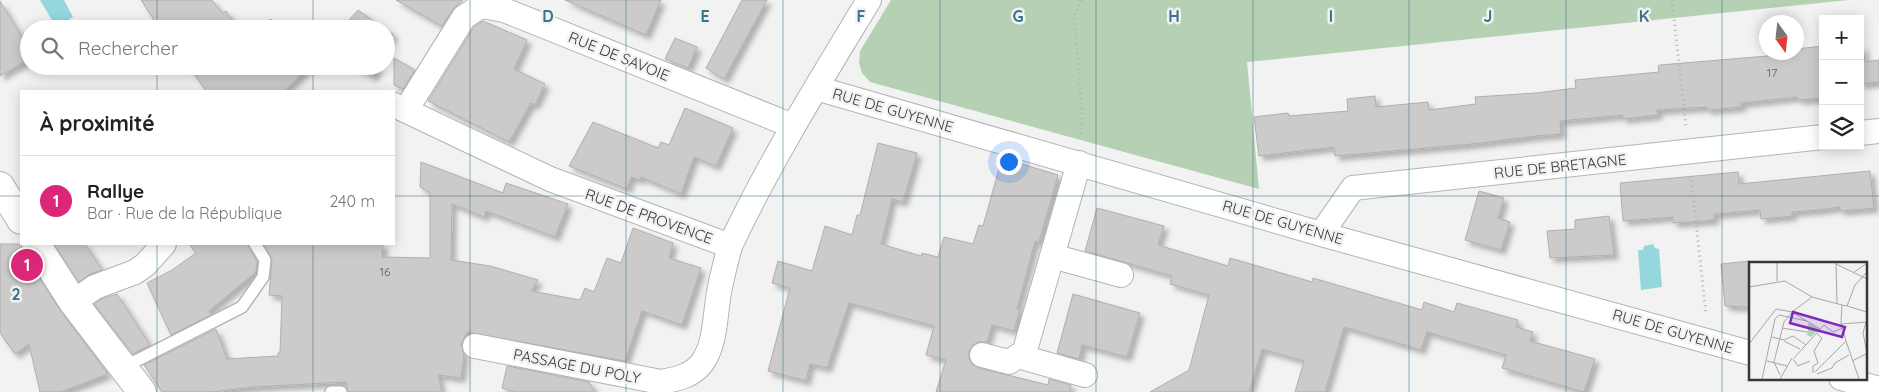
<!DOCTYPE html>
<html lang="fr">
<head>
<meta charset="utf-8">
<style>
	:root { --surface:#fff; --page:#f2f2f2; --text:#222; --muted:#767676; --line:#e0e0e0; --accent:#db2777 }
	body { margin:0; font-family:Quicksand,sans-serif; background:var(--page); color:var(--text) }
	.controls { position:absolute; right:15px; top:15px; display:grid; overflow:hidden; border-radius:0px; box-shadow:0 2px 12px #0003 }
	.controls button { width:45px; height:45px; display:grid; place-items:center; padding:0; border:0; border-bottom:1px solid var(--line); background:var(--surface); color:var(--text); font:25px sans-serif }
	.compass { position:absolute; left:1759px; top:15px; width:45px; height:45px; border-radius:50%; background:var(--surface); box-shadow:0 2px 12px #0003; rotate:165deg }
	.you { position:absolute; left:1008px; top:161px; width:18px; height:18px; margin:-12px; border:4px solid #fff; border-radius:50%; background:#1a73e8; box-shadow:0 0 0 8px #1a73e833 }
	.badge { display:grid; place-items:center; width:32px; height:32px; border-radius:50%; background:var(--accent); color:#fff; font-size:16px; font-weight:700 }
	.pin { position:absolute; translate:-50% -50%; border:2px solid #fff; box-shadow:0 1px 5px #0006 }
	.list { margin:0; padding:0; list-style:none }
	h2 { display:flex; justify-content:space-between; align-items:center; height:65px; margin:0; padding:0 20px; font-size:21px }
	h2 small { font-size:16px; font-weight:400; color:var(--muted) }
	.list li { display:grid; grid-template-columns:32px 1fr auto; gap:15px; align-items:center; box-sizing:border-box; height:90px; padding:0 20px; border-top:1px solid var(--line) }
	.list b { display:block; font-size:19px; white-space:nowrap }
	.list p { margin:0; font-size:16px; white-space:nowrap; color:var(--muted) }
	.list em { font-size:16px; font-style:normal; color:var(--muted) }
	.icon { flex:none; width:28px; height:28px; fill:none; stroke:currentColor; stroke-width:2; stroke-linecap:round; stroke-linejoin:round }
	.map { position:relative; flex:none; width:1879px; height:392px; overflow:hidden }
	.search { position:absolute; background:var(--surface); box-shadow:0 2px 12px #0003; left:20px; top:20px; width:375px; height:55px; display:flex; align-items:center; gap:12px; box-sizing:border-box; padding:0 18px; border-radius:28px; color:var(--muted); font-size:19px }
	.panel { position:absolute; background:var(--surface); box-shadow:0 2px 12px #0003; left:20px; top:90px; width:375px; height:155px; border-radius:0px }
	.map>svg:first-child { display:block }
	.green { fill:#b5d0b3 }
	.water { fill:#94d8de }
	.building { fill:#cccbca; stroke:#b0afae; filter:url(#shadow) }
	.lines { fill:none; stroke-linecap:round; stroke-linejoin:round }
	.lane-casing { stroke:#b4b4b5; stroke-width:14 }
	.street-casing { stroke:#b4b4b5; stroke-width:26 }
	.secondary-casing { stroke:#b4b4b5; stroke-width:30 }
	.path { stroke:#b2b2b2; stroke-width:3; stroke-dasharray:1 4; stroke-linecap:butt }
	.lane { stroke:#fff; stroke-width:11 }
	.street { stroke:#fff; stroke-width:24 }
	.secondary { stroke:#fff; stroke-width:28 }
	.grid { fill:none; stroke:#38728b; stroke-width:1; stroke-opacity:0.55 }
	.labels { text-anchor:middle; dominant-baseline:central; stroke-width:5; stroke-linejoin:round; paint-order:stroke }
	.number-label { font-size:12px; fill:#5c5c5c }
	.street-label { font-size:15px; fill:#373737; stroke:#f2f2f3 }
	.inset-road { fill:none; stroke:#a7a7a8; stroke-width:1 }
	.view { fill:#7b2cbf; fill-opacity:0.15; stroke:#7b2cbf; stroke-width:2.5 }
	.inset-edge { fill:none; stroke:#373737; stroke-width:2.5 }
	.grid-label { font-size:16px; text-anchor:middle; font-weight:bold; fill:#38728b; stroke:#f2f2f3; stroke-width:5; stroke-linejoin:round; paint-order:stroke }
</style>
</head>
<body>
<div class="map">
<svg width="1879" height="392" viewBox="0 0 1879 392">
	<defs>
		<filter id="shadow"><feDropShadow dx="4.5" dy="4.5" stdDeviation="2.5" flood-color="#0004"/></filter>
	</defs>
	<rect width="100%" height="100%" fill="#f2f2f3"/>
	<path class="green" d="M891,0H1849L1247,62L1259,189L870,82L862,73L859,63L860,51Z"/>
	<path class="water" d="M40,0H64L73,17L56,27Z
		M1653,244L1655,248L1659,249L1662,287L1641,290L1638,250H1643L1644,246Z"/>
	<path class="building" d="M141,0H212L222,13L226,11L238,29H160Z
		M396,0H463L453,9L442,26Z
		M565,0H661L646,35Z
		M742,0H767L724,79L706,68Z
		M0,1L29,49V59L0,76Z
		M358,10L385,29H341Z
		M271,19L280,29H261Z
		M483,21L527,40L514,69L545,84L535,105L531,103L509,142L428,101L474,27Z
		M386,30L393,34L386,48Z
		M675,38L697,47L688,68L665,59Z
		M1823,46V98L1798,100V97L1741,103V107L1707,110V107L1657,110L1658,115L1623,119V115L1560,121L1561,134L1537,136V135V136L1472,144L1335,156L1334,147L1259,156L1254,117L1288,113L1289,116L1348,111L1347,99L1375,96L1376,107L1428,102L1429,110L1476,104L1475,97L1536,93L1576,88L1575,80L1659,72L1658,66L1660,65L1779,55V52H1796V49Z
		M1860,46H1863L1865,62L1879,60V82L1860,84Z
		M394,58L415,70L403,89L394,85Z
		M189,66H310L284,91H206Z
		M354,66H378L373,77Z
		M685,108L733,128L716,166L694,157L681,194L641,177L640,180L631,177L627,189L569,166L593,122L658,148L661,142L669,145Z
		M878,143L917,153L903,202L892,199L881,244L921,256L922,253L938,257L944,237L973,244L979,225L983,226L1002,158L1058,175L1039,242L1035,241L1017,309H1020L1014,331L992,325L987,342H979L973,345L969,351V358L972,364L979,368L1048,385L1049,379L1071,385L1069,392H936L946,360L926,355L934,326L849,303L827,368L810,364L806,381L768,371L790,288L772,283L778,261L812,271L825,226L852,235L857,215H860Z
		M421,162L503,193L506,183L568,204L555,237L486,211L484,217L452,204L451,260L490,266L538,280L531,291L580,300L585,288L594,292L607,258L621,263L633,228L673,243L669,258L701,268L682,325L642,311L625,361L467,332L461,344L464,354L461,378L438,375L442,392H348L346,382L253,387L212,392H162L144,365L216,329L227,359L278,356V353L280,352L282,296L269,295L272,260L264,244H383L382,257L430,258V193L420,187Z
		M1870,171L1874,208L1840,211V207L1818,210L1792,212V216L1761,219L1760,210L1714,214V220L1673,223V217L1623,221L1620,183L1738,172L1739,184Z
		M1479,191L1504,198L1498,218L1510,222L1501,250L1465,240Z
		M1097,208L1164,226L1158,245L1228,266L1230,258L1312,282L1313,278L1422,310L1424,302L1454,312L1457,303L1518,320L1516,327L1533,332L1530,341L1595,359L1584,392L1502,368L1506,355L1427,332L1421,350L1344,327L1325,392H1295L1304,361L1262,349L1249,392H1150L1189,370L1209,295L1170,284L1172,276L1085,251Z
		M1609,216L1614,255L1550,258L1547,231L1575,229V220Z
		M0,244H21L23,252L60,310L108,374L61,392H40L29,344L15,354L0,333Z
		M54,244H85L102,270L90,274L79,282Z
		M189,244H248L257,262L256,272L209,311L211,315L171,335L147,283L172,270L196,253Z
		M1750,261V307L1725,306L1721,264Z
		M117,294L150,345L133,354L94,304L101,299Z
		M1073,294L1140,313L1127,357L1082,345L1079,359L1057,353Z
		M507,366L589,382L595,392H515L502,388Z"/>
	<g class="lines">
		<defs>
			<path id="lane" d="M124,367L242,307L263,277L265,260L255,244
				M331,392H341"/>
			<path id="street" d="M816,88L1321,234L1750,353
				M394,105L550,179L730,246C770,161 820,81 869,0
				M406,110L464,17L481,6L504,10L793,126
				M1860,133L1879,131
				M1321,234L1353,188L1823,137
				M1052,256L1121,275
				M73,302L95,287L135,272L145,265L164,244
				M475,346L661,382C677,379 692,376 702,363C716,344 715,314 719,292C722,276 726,261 730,246
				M982,355L1009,362L1018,356L1085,375
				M1023,357L1079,163
				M1841,378L1879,389"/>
			<path id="secondary" d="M0,186L21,220
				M36,244L73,302L142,392"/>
		</defs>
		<use href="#lane" class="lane-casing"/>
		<use href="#street" class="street-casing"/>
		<use href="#secondary" class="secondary-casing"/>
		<path class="path" d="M1081,0L1074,16L1082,113L1081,138
			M1672,0L1686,127
			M1691,176L1706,314"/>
		<use href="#lane" class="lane"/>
		<use href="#street" class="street"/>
		<use href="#secondary" class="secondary"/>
	</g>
	<path class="grid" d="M157,0V29M313,0V29M470,0V392M626,0V392M783,0V392M940,0V392M1096,0V392M1253,0V392M1409,0V392M1566,0V392M1722,0V392M157,66V91M313,66V91M0,196H21M394,196H1879M157,244V392M313,244V392"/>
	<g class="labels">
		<g class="number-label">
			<text x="1772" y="72">17</text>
			<text x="385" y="271">16</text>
		</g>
		<g class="street-label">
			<text transform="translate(619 56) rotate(22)">RUE DE SAVOIE</text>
			<text transform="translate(893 110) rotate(16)">RUE DE GUYENNE</text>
			<text transform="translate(1560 166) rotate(-6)">RUE DE BRETAGNE</text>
			<text transform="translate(649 216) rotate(20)">RUE DE PROVENCE</text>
			<text transform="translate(1283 222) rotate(16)">RUE DE GUYENNE</text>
			<text transform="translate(1673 331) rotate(16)">RUE DE GUYENNE</text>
			<text transform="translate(577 366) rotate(11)">PASSAGE DU POLY</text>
		</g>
	</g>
	<g transform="translate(1749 262)">
		<rect width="118" height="118" fill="#f2f2f3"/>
		<path d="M36,61L59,64L60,61L70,67L62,75L58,73L59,66Z" fill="#b5d0b3"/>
		<path class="inset-road" d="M87,0L88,41M87,2L118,17M104,11L118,1M28,19V0M0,25L36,19L63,35L93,43M63,35L43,50L71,67M98,44L118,50M117,60L114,71L118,91M92,62L118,60M33,66L58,70M23,75L35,78L44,74L57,83M35,79L51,87M97,79L110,117M0,82L27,47L43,50M45,96L75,63L84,70L94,66M44,97L49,104L61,99M18,99L38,104M103,99L117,92M66,110L97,79L92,61L93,43L98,44L106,23L118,10M64,111V104L69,101L65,89L73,76L67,71M68,112L83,106L86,101L100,93M31,113L25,100L35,60L43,50M13,117L26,57L30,53L58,59M31,117L43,96"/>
		<path class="view" d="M44,50L96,65L93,75L41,61Z"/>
		<rect width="118" height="118" class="inset-edge"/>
	</g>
	<g class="grid-label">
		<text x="548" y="22">D</text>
		<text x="705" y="22">E</text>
		<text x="861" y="22">F</text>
		<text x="1018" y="22">G</text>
		<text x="1174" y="22">H</text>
		<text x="1331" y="22">I</text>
		<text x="1488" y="22">J</text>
		<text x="1644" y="22">K</text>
		<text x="16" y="300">2</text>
	</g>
</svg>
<div class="controls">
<button>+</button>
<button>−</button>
<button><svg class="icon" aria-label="layers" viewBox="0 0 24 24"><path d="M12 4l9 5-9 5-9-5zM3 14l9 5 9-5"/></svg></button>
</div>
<svg class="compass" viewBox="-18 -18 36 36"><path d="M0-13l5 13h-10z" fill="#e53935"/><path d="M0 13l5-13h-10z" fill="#767676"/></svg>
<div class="you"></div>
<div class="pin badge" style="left:27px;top:265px">1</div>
<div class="search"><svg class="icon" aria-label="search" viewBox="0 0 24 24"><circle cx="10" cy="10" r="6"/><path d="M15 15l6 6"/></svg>Rechercher</div>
<section class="panel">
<h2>À proximité<small></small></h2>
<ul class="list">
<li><span class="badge">1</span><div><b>Rallye</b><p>Bar · Rue de la République</p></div><em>240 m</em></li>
</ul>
</section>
</div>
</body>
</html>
